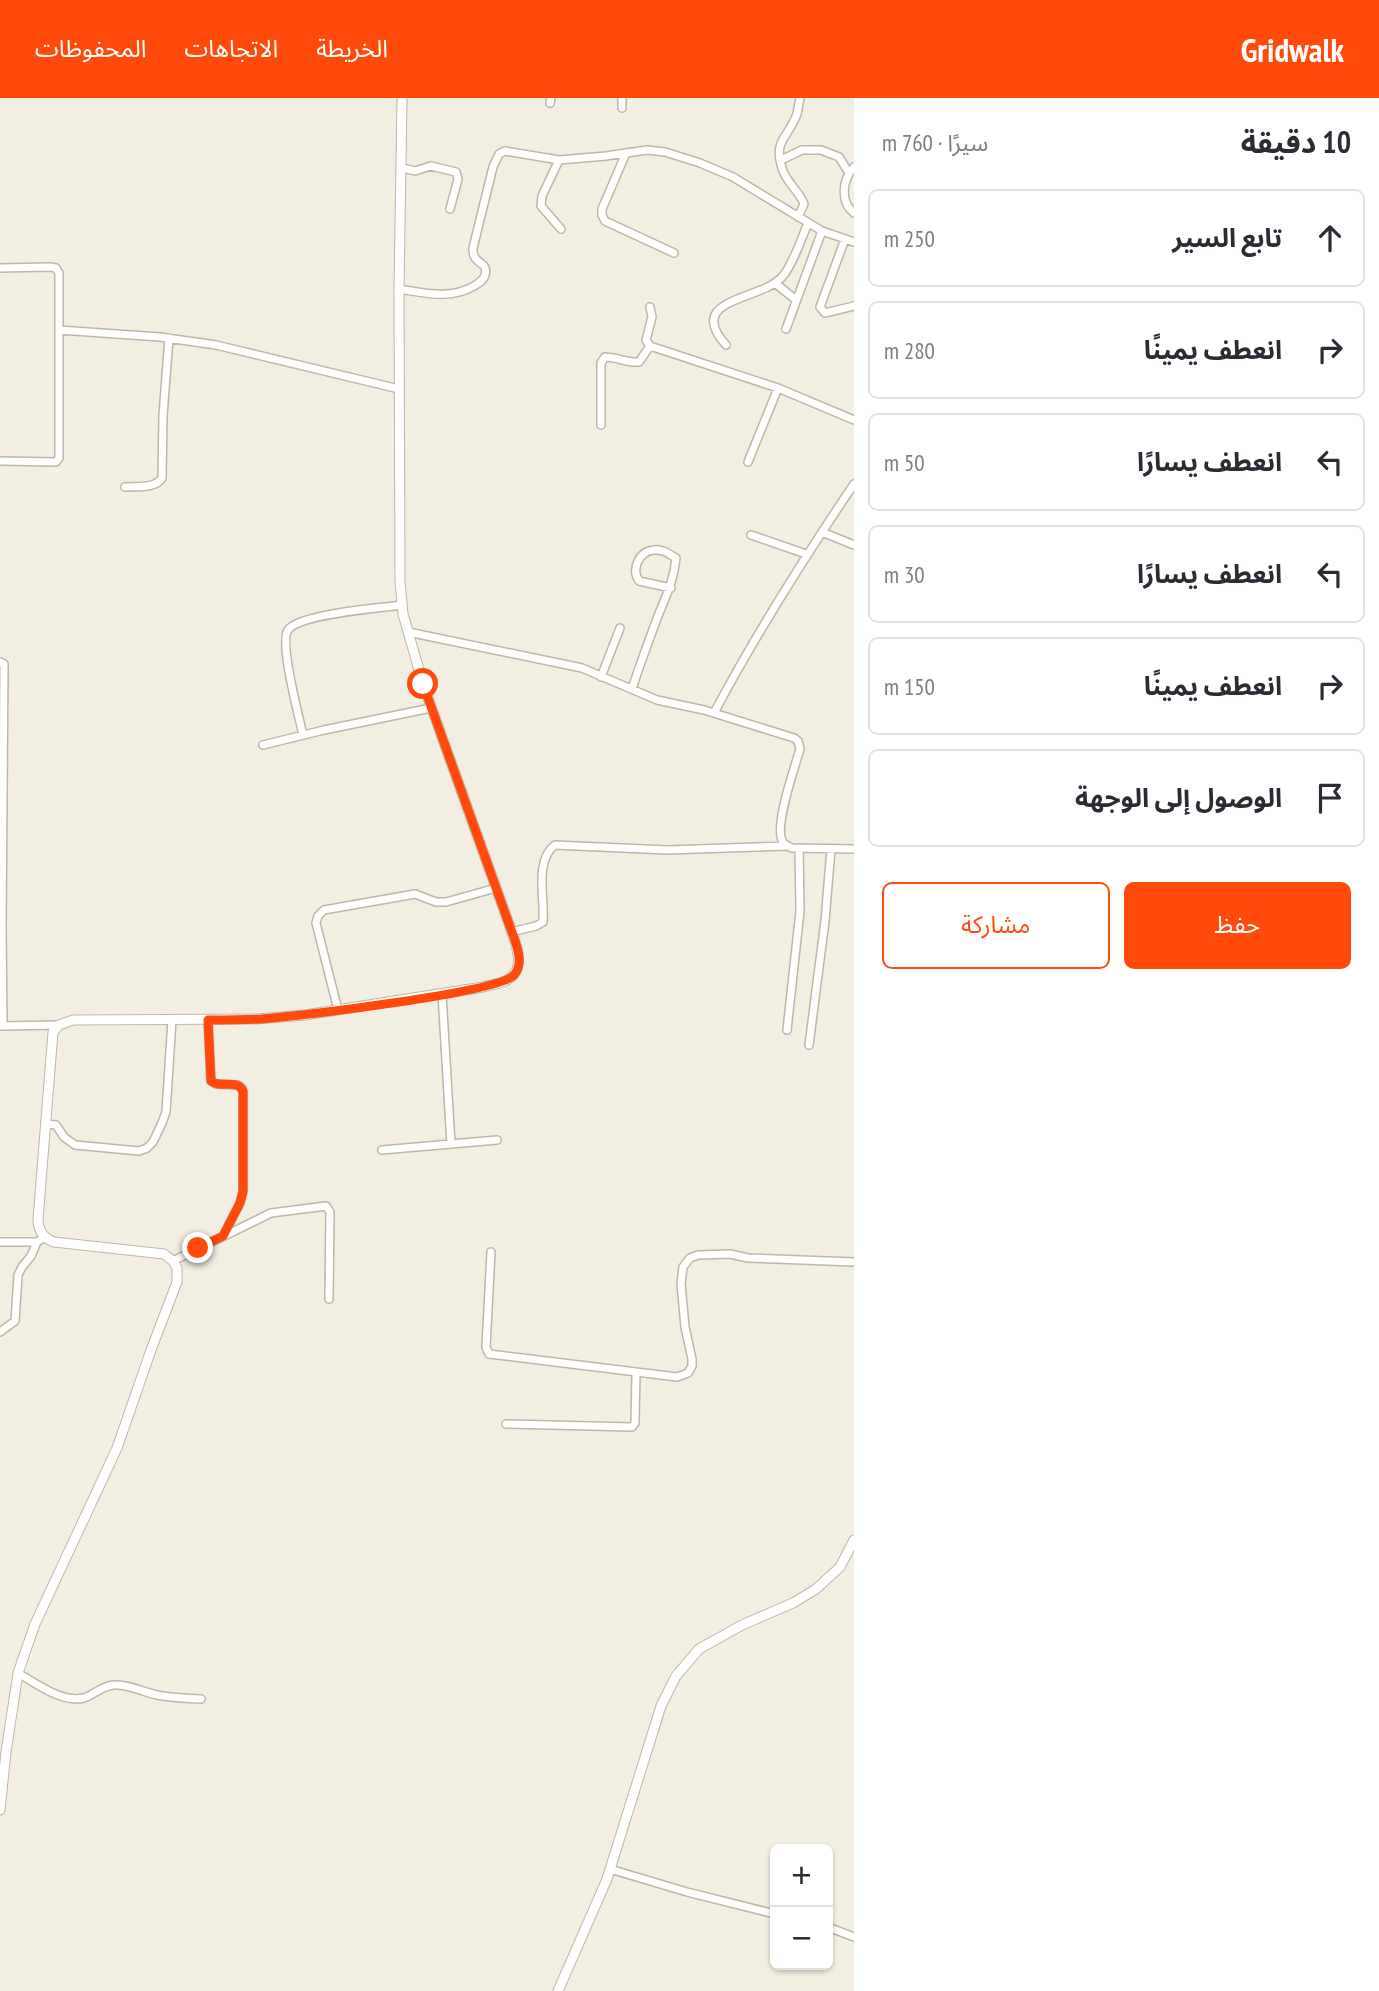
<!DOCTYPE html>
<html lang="ar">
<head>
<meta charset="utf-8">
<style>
	:root { --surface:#fff; --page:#f7f7f7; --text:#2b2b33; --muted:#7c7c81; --line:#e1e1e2; --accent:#ff4a0c }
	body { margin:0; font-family:"PT Sans Narrow","Noto Sans Arabic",sans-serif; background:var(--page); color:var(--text); direction:rtl }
	.controls { position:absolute; right:21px; bottom:21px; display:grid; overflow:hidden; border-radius:10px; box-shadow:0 2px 5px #0004 }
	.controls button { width:63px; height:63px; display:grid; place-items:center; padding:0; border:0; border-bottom:2px solid var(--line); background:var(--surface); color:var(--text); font:35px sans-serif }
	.stop { position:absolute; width:21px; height:21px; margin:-16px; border:5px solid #ff4a0c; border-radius:50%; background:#fff }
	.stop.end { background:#ff4a0c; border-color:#fff; box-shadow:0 2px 7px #0008 }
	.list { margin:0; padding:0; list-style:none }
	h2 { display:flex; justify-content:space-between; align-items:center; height:91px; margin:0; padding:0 28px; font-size:30px }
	h2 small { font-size:23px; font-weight:400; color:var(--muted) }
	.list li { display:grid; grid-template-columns:46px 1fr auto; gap:21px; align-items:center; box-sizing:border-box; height:98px; margin:0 14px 14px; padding:0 14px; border:2px solid var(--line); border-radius:10px }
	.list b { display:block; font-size:26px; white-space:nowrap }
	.list em { font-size:23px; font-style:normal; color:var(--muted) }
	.actions { display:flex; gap:14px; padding:21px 28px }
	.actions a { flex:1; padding:16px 0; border:2px solid var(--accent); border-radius:10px; text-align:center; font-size:24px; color:var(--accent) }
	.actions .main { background:var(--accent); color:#fff }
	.icon { flex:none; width:38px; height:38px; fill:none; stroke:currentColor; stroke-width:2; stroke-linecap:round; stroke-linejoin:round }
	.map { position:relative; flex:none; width:854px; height:1893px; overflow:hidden; direction:ltr }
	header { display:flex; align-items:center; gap:42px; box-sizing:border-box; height:98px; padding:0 35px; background:var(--accent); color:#fff }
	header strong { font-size:33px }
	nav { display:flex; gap:38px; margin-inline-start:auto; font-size:24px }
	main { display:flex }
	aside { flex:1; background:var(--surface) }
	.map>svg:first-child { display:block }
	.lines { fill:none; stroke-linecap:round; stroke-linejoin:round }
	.minor-casing { stroke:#bdb7a5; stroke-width:10 }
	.tertiary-casing { stroke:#bdb7a5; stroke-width:11 }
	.minor { stroke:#fff; stroke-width:7 }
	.tertiary { stroke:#fff; stroke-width:9 }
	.route { stroke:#ff4a0c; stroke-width:9 }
</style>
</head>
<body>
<header>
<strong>Gridwalk</strong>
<nav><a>الخريطة</a><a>الاتجاهات</a><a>المحفوظات</a></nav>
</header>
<main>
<aside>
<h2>10 دقيقة<small>سيرًا · 760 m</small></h2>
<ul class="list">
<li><svg class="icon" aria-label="ahead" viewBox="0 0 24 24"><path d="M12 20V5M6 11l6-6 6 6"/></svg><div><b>تابع السير</b></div><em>250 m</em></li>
<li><svg class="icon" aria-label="right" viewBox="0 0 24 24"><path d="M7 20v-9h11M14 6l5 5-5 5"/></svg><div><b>انعطف يمينًا</b></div><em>280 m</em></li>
<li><svg class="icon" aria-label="left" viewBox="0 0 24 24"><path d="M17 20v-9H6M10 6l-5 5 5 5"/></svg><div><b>انعطف يسارًا</b></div><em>50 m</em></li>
<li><svg class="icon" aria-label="left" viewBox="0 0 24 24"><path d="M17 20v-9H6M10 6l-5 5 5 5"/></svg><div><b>انعطف يسارًا</b></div><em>30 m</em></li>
<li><svg class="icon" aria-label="right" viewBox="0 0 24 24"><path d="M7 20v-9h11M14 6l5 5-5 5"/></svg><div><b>انعطف يمينًا</b></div><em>150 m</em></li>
<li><svg class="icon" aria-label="arrive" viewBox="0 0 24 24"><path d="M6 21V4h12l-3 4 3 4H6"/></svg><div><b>الوصول إلى الوجهة</b></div></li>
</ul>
<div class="actions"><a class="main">حفظ</a><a>مشاركة</a></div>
</aside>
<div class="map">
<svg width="854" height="1893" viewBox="0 0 854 1893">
	<rect width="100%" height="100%" fill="#f2efe2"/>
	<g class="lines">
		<defs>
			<path id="minor" d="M550,5L551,0
				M622,10V0
				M626,55L602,111V117L605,123L674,155
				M559,62L542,98L541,108L561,131
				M781,62L802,52H821L839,59L849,75
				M854,69C842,82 840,104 854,115
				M402,70L415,73L431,68L456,74L458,81L450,111
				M798,119L804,106C799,93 788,86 783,73C772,42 788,41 797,16C798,11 799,5 800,0
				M845,141L820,209L825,215L854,208
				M0,170L50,169L56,170L59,175V360L56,364L0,363
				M775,185L796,202
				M399,191C425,195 450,202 474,188C479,185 484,182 485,177C489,162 472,168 473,150L493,69L499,56L505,53L559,62L606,58L647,52L665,54L700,65L733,79L822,133L854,144
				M650,209L652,219L646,242L650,248L778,290L854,322
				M786,231L822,133
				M59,232L160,239L216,247L399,291
				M726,247C684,200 760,203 782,179C792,169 802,139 808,125
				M601,327V265L605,259C617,259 627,265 639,264L650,248
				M748,364L778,290
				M125,389C137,388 155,391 162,380L163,317L169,240
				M822,434L854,447
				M751,437L806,456
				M408,534L582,570L657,602L704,612L794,640L798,643L800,651C795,669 773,730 783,744C786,748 788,748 792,750L854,751
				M0,564L4,566V569L2,829L3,927
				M601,579L620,530
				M632,591C640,566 649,542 658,518C666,498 674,482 676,460C669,456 663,451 654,452C639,453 631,471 639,483L671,490
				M714,615C756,536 804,460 854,386
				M303,637C299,619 279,544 288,532C299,516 380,510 402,507
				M263,647L324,632L431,610
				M511,834L536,828L543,824C545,800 534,763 555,747L667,752L787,748
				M442,896L451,1046
				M338,912L316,825L318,818L324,812L415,796L436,804H446L496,790
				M208,922L211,983L216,986L238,987L242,990L243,995V1093L240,1105L223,1138
				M0,928L59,927
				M787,932L800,813L799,750
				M809,947L825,823L831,751
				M45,1026L56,1027L64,1039L75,1047L139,1053L147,1050L153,1044L162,1025L166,1014L172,922
				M382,1052L497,1042
				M0,1144H37
				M491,1154L486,1249L489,1256L677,1279L688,1275L692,1268V1261L685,1229L681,1186L683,1169L690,1160L698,1157L730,1156L748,1160L854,1164
				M173,1163L271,1115L326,1108L330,1114L329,1201
				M0,1234L15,1223L18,1177L22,1169L31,1158L37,1144L45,1139
				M506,1326L632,1329L635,1325L636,1275
				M18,1575C36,1585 61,1605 84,1600C94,1597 103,1587 114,1587C130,1586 142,1594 157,1597C171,1600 186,1600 201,1601
				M610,1771L687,1794L775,1816
				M828,1829L854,1839"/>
			<path id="tertiary" d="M0,1712L6,1654L18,1575L35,1526L117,1350L151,1252L177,1184V1170L173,1163L164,1156L54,1144C43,1140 38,1132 38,1121L53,934L59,927L73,922L257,921L305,917L483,889C490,887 498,886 505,883C529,872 515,844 509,826L423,586L403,516L400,484L399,191L402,0
				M558,1893L607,1781L661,1608L676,1578L699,1551L742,1527L793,1505L816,1491L840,1469L854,1442"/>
		</defs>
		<use href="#minor" class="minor-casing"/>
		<use href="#tertiary" class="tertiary-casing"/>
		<use href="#minor" class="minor"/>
		<use href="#tertiary" class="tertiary"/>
	</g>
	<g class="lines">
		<path class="route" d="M198,1150L223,1138L240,1105L243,1093V993C236,980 221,991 211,983L208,922C225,922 243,922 261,921C296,918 498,895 514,877C526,864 514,841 509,826L423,586"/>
	</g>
</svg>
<div class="controls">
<button>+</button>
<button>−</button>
</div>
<div class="stop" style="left:423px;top:586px"></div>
<div class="stop end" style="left:198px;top:1150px"></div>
</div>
</main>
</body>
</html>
